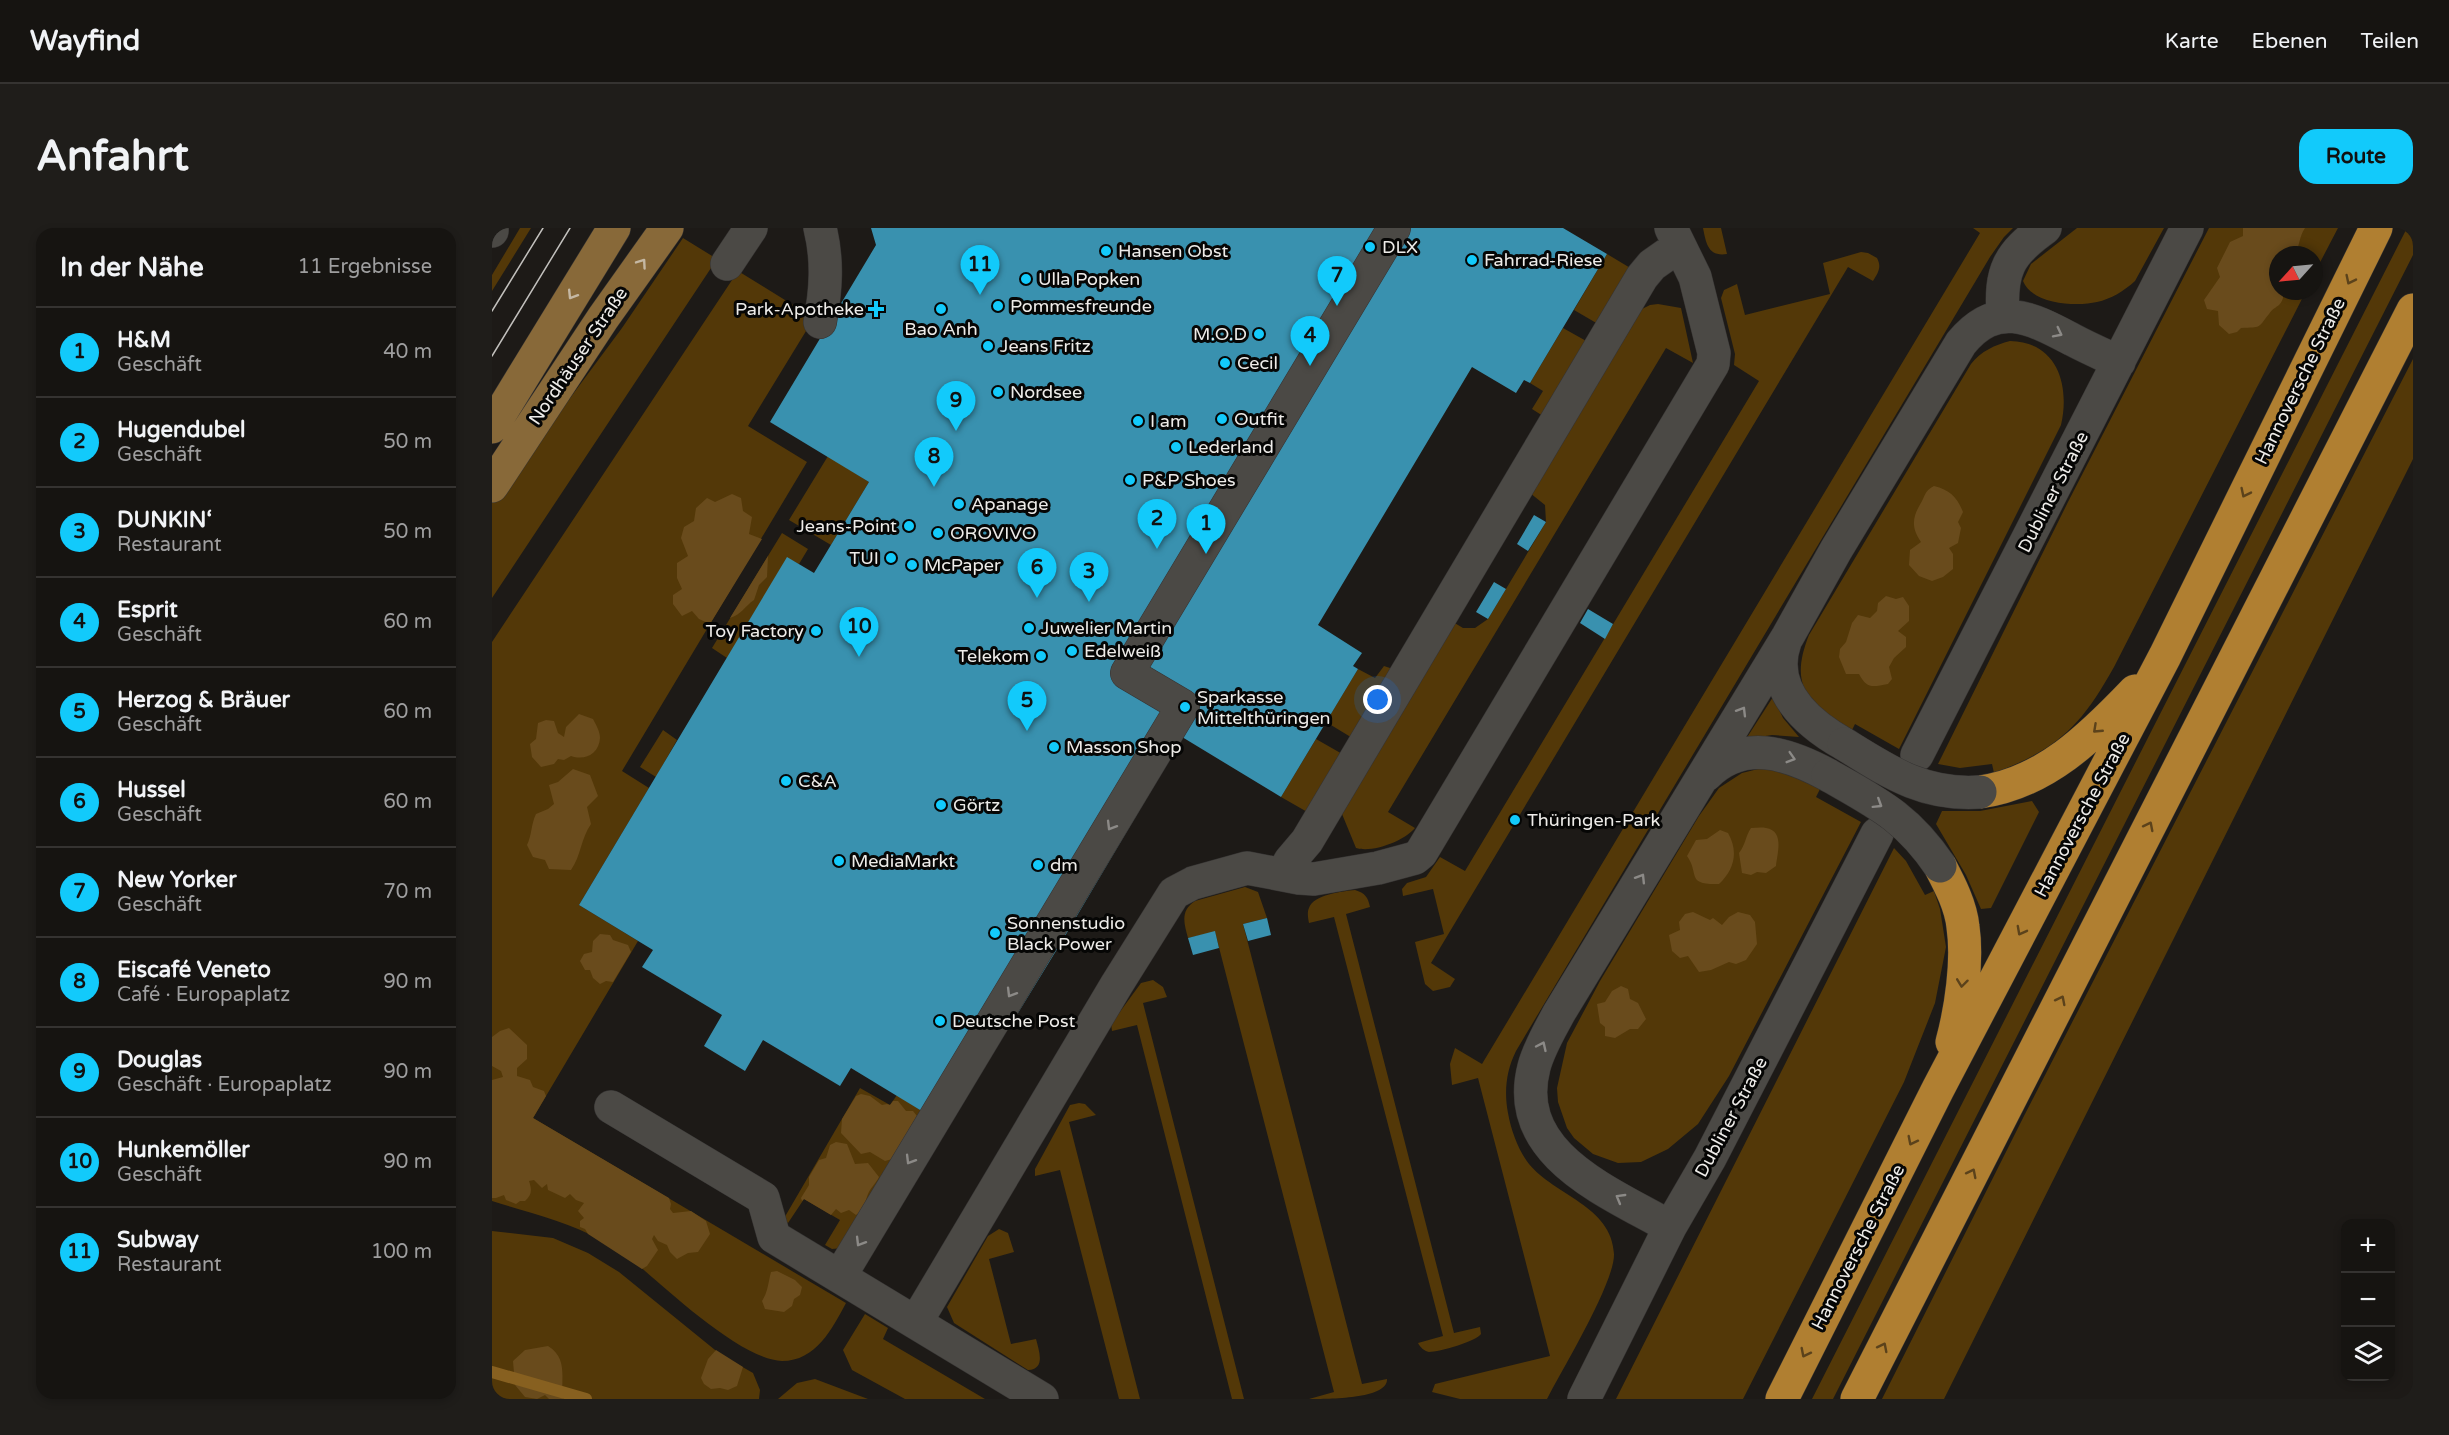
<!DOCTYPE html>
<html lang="de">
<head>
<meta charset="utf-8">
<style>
	:root { --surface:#161411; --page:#1f1d1a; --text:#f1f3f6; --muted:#9e9e9f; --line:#353331; --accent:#12cafb }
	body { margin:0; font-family:"Varela Round",sans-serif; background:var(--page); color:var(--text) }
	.controls { position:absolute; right:18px; bottom:18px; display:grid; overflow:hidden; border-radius:12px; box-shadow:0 3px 9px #0003 }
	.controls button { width:54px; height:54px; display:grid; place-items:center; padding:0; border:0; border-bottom:2px solid var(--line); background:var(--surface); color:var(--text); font:30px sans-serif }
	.compass { position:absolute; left:1777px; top:18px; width:54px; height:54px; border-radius:50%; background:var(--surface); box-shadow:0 3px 9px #0003; rotate:243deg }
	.you { position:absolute; left:886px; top:472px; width:21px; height:21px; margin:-15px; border:4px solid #fff; border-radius:50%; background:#1a73e8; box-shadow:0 0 0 9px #1a73e833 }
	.badge { display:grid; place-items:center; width:39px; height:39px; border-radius:50%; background:var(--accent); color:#111; font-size:20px; font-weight:700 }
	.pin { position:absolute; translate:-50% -50px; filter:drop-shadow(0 2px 3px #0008) }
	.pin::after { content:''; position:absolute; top:32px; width:21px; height:18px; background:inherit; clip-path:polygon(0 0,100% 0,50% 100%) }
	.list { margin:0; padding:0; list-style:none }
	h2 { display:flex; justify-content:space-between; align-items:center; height:78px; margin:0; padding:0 24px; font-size:26px }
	h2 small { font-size:20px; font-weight:400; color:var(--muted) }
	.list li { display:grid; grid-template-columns:39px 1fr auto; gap:18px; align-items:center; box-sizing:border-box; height:90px; padding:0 24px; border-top:2px solid var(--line) }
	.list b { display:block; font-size:22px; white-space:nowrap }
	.list p { margin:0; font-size:20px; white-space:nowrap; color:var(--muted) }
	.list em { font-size:20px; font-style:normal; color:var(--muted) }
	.icon { flex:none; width:33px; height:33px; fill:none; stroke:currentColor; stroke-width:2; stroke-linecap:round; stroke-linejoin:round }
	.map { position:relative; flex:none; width:1921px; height:1171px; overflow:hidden; border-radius:18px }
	header { display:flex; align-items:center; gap:36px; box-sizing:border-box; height:84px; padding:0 30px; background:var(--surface); border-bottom:2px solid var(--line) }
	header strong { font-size:28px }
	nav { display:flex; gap:33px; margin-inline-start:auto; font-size:21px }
	.intro { display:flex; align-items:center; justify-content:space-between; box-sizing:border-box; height:144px; padding:0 36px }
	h1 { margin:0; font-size:42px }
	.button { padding:15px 27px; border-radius:18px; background:var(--accent); color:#111; font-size:21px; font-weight:700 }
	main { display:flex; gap:36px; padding:0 36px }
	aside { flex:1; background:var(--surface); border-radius:18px; box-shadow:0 3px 9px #0003 }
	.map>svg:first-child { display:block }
	.green { fill:#533808 }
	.forest { fill:#694b1c }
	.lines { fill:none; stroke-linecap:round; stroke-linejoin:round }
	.stream { stroke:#876020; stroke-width:12 }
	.building { fill:#3991af }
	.minor-casing { stroke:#353332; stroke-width:34 }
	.major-casing { stroke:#353332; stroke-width:34 }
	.highway-casing { stroke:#353332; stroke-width:34 }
	.minor { stroke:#4b4945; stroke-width:33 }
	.major { stroke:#886939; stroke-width:33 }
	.highway { stroke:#b07f31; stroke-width:33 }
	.tram { stroke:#c2c0bd; stroke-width:1.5 }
	.minor-bridge-casing { stroke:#353332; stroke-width:34; stroke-linecap:butt }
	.minor-bridge { stroke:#4b4945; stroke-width:33 }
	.oneway { stroke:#c5b8a3 }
	.oneway2 { stroke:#5b421b }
	.oneway3 { stroke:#8c8a87 }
	.poi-dot { fill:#12cafb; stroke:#060605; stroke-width:2 }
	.labels { text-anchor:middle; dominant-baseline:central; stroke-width:6; stroke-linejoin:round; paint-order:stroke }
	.poi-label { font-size:18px; fill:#eeece9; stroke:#060605; text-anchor:start }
	.street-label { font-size:18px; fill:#eeece9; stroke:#060605 }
</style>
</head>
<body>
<header>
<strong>Wayfind</strong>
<nav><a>Karte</a><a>Ebenen</a><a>Teilen</a></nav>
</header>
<div class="intro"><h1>Anfahrt</h1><a class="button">Route</a></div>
<main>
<aside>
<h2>In der Nähe<small>11 Ergebnisse</small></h2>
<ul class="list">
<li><span class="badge">1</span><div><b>H&amp;M</b><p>Geschäft</p></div><em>40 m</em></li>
<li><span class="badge">2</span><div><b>Hugendubel</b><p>Geschäft</p></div><em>50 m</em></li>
<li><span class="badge">3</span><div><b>DUNKIN‘</b><p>Restaurant</p></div><em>50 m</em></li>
<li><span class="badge">4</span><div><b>Esprit</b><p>Geschäft</p></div><em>60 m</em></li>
<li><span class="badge">5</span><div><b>Herzog &amp; Bräuer</b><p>Geschäft</p></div><em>60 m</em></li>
<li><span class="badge">6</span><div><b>Hussel</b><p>Geschäft</p></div><em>60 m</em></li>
<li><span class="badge">7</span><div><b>New Yorker</b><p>Geschäft</p></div><em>70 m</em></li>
<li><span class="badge">8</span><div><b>Eiscafé Veneto</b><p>Café · Europaplatz</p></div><em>90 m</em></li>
<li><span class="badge">9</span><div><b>Douglas</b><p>Geschäft · Europaplatz</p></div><em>90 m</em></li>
<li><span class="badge">10</span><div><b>Hunkemöller</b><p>Geschäft</p></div><em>90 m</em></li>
<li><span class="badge">11</span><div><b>Subway</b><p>Restaurant</p></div><em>100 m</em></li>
</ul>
</aside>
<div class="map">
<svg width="1921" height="1171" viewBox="0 0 1921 1171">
	<rect width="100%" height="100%" fill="#1d1a17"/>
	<path class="green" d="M28,0H39L0,63V47Z
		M1211,0H1229L1235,26C1216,29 1214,15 1211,0Z
		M1481,0H1521L1512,9L1498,29L1024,823C1014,843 1012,864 1016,885C1019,902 1026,922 1037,936C1062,967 1120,978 1122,1026C1123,1054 1070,1142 1055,1171H968L940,1164L943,1156L1058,1128L986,850L960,857L958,836L963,820L990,836L1488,5Z
		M1585,0H1672L1643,53C1632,63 1619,71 1605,74C1584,79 1540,76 1531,53L1539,36Z
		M1717,0H1846L1822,46V27H1786V63H1814L1622,439C1589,498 1566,521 1502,545L1500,536L1468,540L1446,536L1576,274Z
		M1915,0H1921V27L1341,1171H1320Z
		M191,10L225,31L0,370V275L130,100Z
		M1369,24L1376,25L1385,30C1390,39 1386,45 1381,53L1356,39L939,735L963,751L958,759L941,763L933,756L923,714L952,706L941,661L911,668L910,661L915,655L934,649L948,629L973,643L1267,153L1242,137L1243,126L1229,70L1232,62L1245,56L1253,87L1338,66L1331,35Z
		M1115,26L1140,41L1106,96L1082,82Z
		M246,43L322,90L256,198L315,234L130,543L157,560L87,677L146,713L41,890L354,1075C340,1101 324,1133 290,1133C250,1132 177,1063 146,1037C135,1028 120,1020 108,1012C78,994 34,984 0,973V414Z
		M1166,76L1189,80L1201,135L1174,120L896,584L923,600C912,613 881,625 864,620L850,586L961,394L971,400H983L996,391L1054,294L1053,277L1038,265L1146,83L1158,77Z
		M1071,100L1096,114L1051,188L1040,181L1051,163L1038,155Z
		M1518,113C1566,114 1578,158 1569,197L1407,521L1363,496L1360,502C1317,477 1296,459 1317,407L1479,136C1489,123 1503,117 1518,113Z
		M1921,131V231L1452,1171H1390L1533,886Z
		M336,228L377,254L339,317L297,292Z
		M290,305L316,321L307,336L295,330L235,430L220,420Z
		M892,438L901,441L862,511L834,494L866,441L883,450Z
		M1281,469L1291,490L1307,509L1280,507L1254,511Z
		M171,502L185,512L164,549L148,539Z
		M824,511L852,527L817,585L789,569Z
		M1270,540L1295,544L1328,561L1324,569L1369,594L1237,848L1206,896L1176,921L1149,934L1126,935L1101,926L1082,910L1075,900L1066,874L1065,860L1075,815L1108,753L1207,588L1227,560L1250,545Z
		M1540,573L1547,584L1499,680L1489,681L1474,647L1444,596L1450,583H1488Z
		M1402,620L1414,633L1433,667L1442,663L1448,681L1454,719L1443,775L1412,854L1251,1171H1124Z
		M753,659L766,664L775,690L751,696L870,1156L895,1151C896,1171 837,1171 817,1171L842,1164L723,704L696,710C692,695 688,683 703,673Z
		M863,662C873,665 876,669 878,679L854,686L962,1105L988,1099L989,1106C985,1113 947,1124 937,1124C932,1123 928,1119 926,1115L951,1108L842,689L817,695C816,690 815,684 817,680C821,667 851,663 863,662Z
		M661,752L671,759L675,769L651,775L752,1171H740L645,797L620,803L619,796L649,755Z
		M368,860L398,877L405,867L433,885L350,1020L340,1021L333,1017L348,992L312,971L296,995L291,992Z
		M587,875L593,876L604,887L577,894L648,1171H627L568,942L543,948V941L578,877Z
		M507,1001L516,1005L522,1024L497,1031L519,1116L544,1111C547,1123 554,1141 536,1142L462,1095L455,1079L496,1008Z
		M0,1003L61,1010L96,1025L127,1044L228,1126L261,1145L268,1162L267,1171H0Z
		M373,1086L396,1100L391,1111L493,1171H413L360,1142L351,1122Z
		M323,1151L376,1171H286L305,1155Z"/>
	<path class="forest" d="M1751,0H1813C1807,9 1808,17 1803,26L1786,27V63H1792C1791,80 1784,76 1777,86C1765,101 1770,99 1749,100L1745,104L1737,106L1727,97L1726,83L1715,81L1712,72L1728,49L1725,40L1738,14L1751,8Z
		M1442,258C1458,262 1465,269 1471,284L1466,294L1469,300L1466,315L1457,320L1461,326V341L1451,349L1440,353L1427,348L1417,337L1418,322L1429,314C1418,298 1421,288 1430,273C1434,265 1434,262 1442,258Z
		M240,266L249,270L251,283L260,289L257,306L270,311L218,396L207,391L200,383L190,388L181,376V367L190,361L185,350V335L196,328L189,310L192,299L202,293L204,280L215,270L223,274Z
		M276,328L275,349L267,357L262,372C253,378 249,387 238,390Z
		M1394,368L1404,371L1411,369L1417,378V393L1406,403L1414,409V419L1402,430L1397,439L1400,451L1396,456C1380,459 1375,461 1367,446H1354L1347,429L1348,421L1354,414L1360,395L1366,387L1378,390L1385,383L1386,375Z
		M87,486L101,491C104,497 108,503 108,510C107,526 93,533 79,528L72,532L66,531L62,536L49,539L40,529L38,516L44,511L46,495L54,492L62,493L66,505L72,509L74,499Z
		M81,541L98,547L106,568L95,579L99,596C89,610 89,628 79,642L57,641L53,632L41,629L35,617C40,607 39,596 44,586L56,581L62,576L57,557L66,554Z
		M1259,600C1264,600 1269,599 1274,600C1293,603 1285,626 1284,638L1274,645L1265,644L1259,647L1250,645L1247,625C1254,616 1253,609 1259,600Z
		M1228,602L1236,605C1247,624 1242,642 1227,656C1193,657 1208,646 1195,628L1204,612L1215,611Z
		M1201,684L1218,692L1221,690L1230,697L1237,689L1246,684L1258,687L1263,694L1265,716L1254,732L1244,736L1237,734L1219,742L1207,744L1196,728L1188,730L1180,723L1177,707L1188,702L1187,694L1193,686Z
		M108,706L118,707L121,712L136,717L139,724L121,754L114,753L108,756L101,750L98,742H93L88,733L92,726L100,724L101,713Z
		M1129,758L1136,761L1138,771L1146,775L1154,791L1146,801H1138L1123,810L1113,808V799L1108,795L1105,776L1113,774L1120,763Z
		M17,800L35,817V831L25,840V848L38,852L41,859L52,863L54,868L41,890L177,970L179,976L178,981L181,985L199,983L214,993L218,1006L206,1024L196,1025L185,1031L178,1024L175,1017L166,1013L162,1007L160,1011L166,1022L155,1038L150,1041L96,1006L93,1001L88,999V993L92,990L86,983L92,975L84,972L78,966L73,970L56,962L55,956L50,960L42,952L37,953C40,962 40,967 33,973H28L24,976L14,972L12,967L4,970H0V852L11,849L9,843L0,838V809L8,803Z
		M369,866L378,868L390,877L395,876L398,877L401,873H406L414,883H421L425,888L400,931L393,933L378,924L369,926L349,905L350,891L364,868Z
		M344,914L355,916L363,936L376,935L387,949C384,955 379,959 376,966C372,976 374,980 364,987L357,982L349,985L344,981L339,987L312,971L310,973L309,970L317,957V949L327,932L334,930L338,917Z
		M285,1043L303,1052L310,1059L308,1067L302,1071L300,1078L292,1084L273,1081L270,1073C276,1064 276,1055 279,1044Z
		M56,1118C77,1131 68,1151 71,1171H57L53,1167L45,1171L33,1169L23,1157L21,1133L33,1122Z
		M224,1122L251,1139L245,1158L236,1162L228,1160L219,1161L212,1156L209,1150L216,1131Z"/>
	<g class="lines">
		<path class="stream" d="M0,1144L94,1171"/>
	</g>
	<path class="building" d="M379,0H1071L1115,26L1038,155L1032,152L1024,165L980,139L826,397L870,425L861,438L866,441L789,569L667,495L639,541L663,556L567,718L526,785L502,771L433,885L359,840L348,858L271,812L253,843L212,818L230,787L150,739L161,722L87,677L295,329L322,345L377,254L278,194L384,17Z
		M1042,287L1054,294L1036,323L1025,316Z
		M1002,354L1014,361L996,391L984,384Z
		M1096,381L1121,396L1113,411L1088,395Z
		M775,690L779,707L756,713L751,696Z
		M723,703L727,720L701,727L696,710Z"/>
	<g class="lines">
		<defs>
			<path id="minor" d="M328,0C336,32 334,62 328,94
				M0,3V0
				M235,36L259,0
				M1511,88C1508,43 1516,26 1553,0
				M1293,414C1276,461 1315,495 1352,516
				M1425,527L1695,0
				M1214,547C1251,510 1295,525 1336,547
				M791,646L798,633L815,613L1150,49L1160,37L1187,18
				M119,879L271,970L282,1009L550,1171
				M1178,999C1118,964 1019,927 1042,839C1047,820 1058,802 1067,785L1296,408L1344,322L1469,115C1505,71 1539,90 1581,112C1596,120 1612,127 1627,134
				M348,1048L691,478L635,445L902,0
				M424,1094L625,756L682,665L701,655L755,640L807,650L822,651L886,640L923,630L929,625L1221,136L1222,125L1203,49L1179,0
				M1092,1171L1178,999L1218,930L1385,606"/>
			<path id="major" d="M0,199L122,0
				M0,258L111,90L175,0"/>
			<path id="highway" d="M1488,564C1553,555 1599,509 1643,463
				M1448,638C1458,657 1469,678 1471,699C1476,733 1469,781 1460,814
				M1290,1171L1446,861L1673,428L1884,0
				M1365,1171L1921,82"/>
		</defs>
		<use href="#minor" class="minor-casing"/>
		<use href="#major" class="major-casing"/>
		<use href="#highway" class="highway-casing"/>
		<use href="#minor" class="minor"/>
		<use href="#major" class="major"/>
		<use href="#highway" class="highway"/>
		<path class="tram" d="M0,83L51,0
			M0,128L78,0"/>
		<defs>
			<path id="minor-bridge" d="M1352,516C1397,544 1432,568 1488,564
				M1336,547C1385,575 1415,589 1448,638"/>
		</defs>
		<use href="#minor-bridge" class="minor-bridge-casing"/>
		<use href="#minor-bridge" class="minor-bridge"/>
	</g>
	<defs><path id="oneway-chevron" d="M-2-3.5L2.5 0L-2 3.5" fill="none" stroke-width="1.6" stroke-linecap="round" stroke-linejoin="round" transform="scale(1.5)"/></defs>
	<g class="oneway">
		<use href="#oneway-chevron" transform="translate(150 35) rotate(-55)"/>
		<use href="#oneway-chevron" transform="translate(80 67) rotate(122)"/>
	</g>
	<g class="oneway2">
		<use href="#oneway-chevron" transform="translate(1858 52) rotate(116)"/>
		<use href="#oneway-chevron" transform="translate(1753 265) rotate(116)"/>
		<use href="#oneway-chevron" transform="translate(1605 501) rotate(137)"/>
		<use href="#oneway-chevron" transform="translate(1657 598) rotate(-63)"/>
		<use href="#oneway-chevron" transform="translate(1529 703) rotate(118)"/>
		<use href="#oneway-chevron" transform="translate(1470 755) rotate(97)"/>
		<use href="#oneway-chevron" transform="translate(1569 772) rotate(-63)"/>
		<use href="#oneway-chevron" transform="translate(1420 913) rotate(117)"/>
		<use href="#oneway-chevron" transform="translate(1480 945) rotate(-63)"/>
		<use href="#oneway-chevron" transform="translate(1391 1119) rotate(-63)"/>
		<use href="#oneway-chevron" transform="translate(1313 1125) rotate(117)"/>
	</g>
	<g class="oneway3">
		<use href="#oneway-chevron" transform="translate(1566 105) rotate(27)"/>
		<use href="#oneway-chevron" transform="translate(1250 483) rotate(-59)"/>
		<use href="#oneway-chevron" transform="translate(1299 530) rotate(17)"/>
		<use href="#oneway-chevron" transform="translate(1386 576) rotate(32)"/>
		<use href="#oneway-chevron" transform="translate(619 598) rotate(121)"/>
		<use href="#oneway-chevron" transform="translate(1149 650) rotate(-58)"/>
		<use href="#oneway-chevron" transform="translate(519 765) rotate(121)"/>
		<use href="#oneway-chevron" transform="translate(1050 818) rotate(-65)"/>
		<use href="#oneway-chevron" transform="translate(418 932) rotate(121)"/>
		<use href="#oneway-chevron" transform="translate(1128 970) rotate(-150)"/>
		<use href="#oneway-chevron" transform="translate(368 1014) rotate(121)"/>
	</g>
	<g class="poi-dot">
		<circle cx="878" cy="19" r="6"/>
		<circle cx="614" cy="23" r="6"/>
		<circle cx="980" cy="32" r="6"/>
		<circle cx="534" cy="51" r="6"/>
		<circle cx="506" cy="78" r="6"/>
		<path d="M381 72h6v6h6v6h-6v6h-6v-6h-6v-6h6z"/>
		<circle cx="449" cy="81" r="6"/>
		<circle cx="767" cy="106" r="6"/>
		<circle cx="496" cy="118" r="6"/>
		<circle cx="733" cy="135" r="6"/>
		<circle cx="506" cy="164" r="6"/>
		<circle cx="730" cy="191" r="6"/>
		<circle cx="646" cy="193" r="6"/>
		<circle cx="684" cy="219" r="6"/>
		<circle cx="638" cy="252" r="6"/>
		<circle cx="467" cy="276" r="6"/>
		<circle cx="417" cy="298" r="6"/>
		<circle cx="446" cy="305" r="6"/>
		<circle cx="399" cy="330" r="6"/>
		<circle cx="420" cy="337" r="6"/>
		<circle cx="537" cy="400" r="6"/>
		<circle cx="324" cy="403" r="6"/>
		<circle cx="580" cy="423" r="6"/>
		<circle cx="549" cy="428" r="6"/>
		<circle cx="693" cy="479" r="6"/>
		<circle cx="562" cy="519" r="6"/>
		<circle cx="294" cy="553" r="6"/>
		<circle cx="449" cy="577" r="6"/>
		<circle cx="1023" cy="592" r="6"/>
		<circle cx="347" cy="633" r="6"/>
		<circle cx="546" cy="637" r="6"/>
		<circle cx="503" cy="705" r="6"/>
		<circle cx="448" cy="793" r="6"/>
	</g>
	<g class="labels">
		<g class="poi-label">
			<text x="890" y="19">DLX</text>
			<text x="626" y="23">Hansen Obst</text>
			<text x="992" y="32">Fahrrad-Riese</text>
			<text x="546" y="51">Ulla Popken</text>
			<text x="518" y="78">Pommesfreunde</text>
			<text x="372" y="81" text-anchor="end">Park-Apotheke</text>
			<text x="449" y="101" text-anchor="middle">Bao Anh</text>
			<text x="755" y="106" text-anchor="end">M.O.D</text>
			<text x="508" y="118">Jeans Fritz</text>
			<text x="745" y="135">Cecil</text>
			<text x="518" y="164">Nordsee</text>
			<text x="742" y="191">Outfit</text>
			<text x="658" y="193">I am</text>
			<text x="696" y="219">Lederland</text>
			<text x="650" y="252">P&amp;P Shoes</text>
			<text x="479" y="276">Apanage</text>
			<text x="405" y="298" text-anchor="end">Jeans-Point</text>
			<text x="458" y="305">OROVIVO</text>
			<text x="387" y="330" text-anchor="end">TUI</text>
			<text x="432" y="337">McPaper</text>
			<text x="549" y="400">Juwelier Martin</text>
			<text x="312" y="403" text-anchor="end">Toy Factory</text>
			<text x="592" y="423">Edelweiß</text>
			<text x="537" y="428" text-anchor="end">Telekom</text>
			<text x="705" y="469">Sparkasse<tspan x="705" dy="21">Mittelthüringen</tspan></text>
			<text x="574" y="519">Masson Shop</text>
			<text x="306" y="553">C&amp;A</text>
			<text x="461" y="577">Görtz</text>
			<text x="1035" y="592">Thüringen-Park</text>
			<text x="359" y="633">MediaMarkt</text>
			<text x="558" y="637">dm</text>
			<text x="515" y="695">Sonnenstudio<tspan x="515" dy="21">Black Power</tspan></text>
			<text x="460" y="793">Deutsche Post</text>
		</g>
		<g class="street-label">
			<text transform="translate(86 128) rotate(-56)">Nordhäuser Straße</text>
			<text transform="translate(1808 153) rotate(-64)">Hannoversche Straße</text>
			<text transform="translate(1561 264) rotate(-63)">Dubliner Straße</text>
			<text transform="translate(1590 587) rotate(-62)">Hannoversche Straße</text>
			<text transform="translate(1239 889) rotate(-62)">Dubliner Straße</text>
			<text transform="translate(1366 1019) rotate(-63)">Hannoversche Straße</text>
		</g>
	</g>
</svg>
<div class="controls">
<button>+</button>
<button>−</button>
<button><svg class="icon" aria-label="layers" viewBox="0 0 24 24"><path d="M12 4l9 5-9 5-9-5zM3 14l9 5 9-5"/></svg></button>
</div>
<svg class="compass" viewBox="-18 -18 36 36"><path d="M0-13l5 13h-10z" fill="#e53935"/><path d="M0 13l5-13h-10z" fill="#9e9e9f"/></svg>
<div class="you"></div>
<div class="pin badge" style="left:714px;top:326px">1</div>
<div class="pin badge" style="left:665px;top:321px">2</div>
<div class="pin badge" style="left:597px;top:374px">3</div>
<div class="pin badge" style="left:818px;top:138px">4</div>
<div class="pin badge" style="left:535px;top:503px">5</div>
<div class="pin badge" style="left:545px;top:370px">6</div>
<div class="pin badge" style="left:845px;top:78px">7</div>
<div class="pin badge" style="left:442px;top:259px">8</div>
<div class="pin badge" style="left:464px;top:203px">9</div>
<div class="pin badge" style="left:367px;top:429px">10</div>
<div class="pin badge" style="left:488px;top:67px">11</div>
</div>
</main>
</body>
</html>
